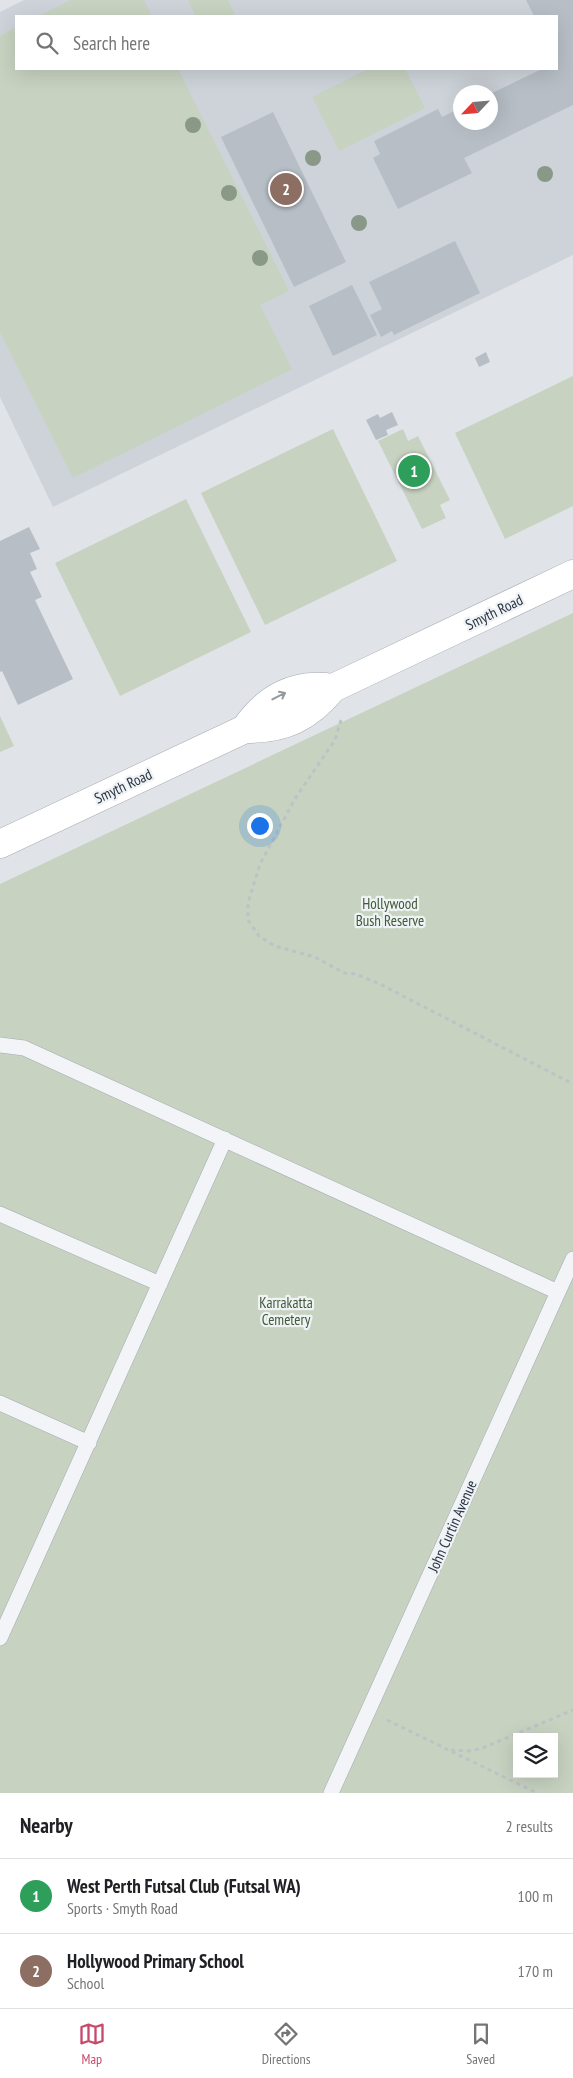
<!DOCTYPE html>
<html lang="en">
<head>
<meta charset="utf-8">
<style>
	:root { --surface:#fff; --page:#f6f6f6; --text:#202124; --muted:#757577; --line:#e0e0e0; --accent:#c84a6a }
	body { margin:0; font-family:"PT Sans Narrow",sans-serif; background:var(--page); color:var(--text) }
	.controls { position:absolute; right:15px; bottom:15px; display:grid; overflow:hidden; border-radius:0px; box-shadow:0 5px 20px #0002 }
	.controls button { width:45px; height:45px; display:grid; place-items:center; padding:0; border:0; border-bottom:1px solid var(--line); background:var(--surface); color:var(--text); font:25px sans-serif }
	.compass { position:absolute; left:453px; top:85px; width:45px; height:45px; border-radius:50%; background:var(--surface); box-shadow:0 5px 20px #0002; rotate:244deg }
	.you { position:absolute; left:259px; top:825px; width:18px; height:18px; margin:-12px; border:4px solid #fff; border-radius:50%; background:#1a73e8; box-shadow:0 0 0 8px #1a73e833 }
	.badge { display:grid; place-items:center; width:32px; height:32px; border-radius:50%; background:var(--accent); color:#fff; font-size:16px; font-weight:700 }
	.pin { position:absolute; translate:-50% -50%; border:2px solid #fff; box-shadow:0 1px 5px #0006 }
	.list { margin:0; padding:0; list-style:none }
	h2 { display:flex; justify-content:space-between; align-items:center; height:65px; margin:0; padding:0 20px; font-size:21px }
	h2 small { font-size:16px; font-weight:400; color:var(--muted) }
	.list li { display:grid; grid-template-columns:32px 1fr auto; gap:15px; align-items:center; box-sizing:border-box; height:75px; padding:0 20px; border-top:1px solid var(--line) }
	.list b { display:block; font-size:19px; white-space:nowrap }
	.list p { margin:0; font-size:16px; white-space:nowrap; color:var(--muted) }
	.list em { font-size:16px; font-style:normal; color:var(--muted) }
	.icon { flex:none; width:28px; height:28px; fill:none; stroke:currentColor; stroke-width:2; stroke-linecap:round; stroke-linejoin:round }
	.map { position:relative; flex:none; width:573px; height:1793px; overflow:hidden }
	.search { position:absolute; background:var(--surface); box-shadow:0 5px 20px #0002; left:15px; right:15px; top:15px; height:55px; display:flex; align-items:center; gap:12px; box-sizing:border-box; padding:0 18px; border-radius:0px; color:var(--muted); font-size:19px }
	.sheet { height:215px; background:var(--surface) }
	nav { display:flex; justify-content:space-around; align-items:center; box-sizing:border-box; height:70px; border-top:1px solid var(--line); background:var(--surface); font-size:14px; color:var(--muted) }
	nav a { display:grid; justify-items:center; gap:2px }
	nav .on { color:var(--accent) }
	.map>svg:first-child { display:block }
	.built { fill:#ced3da; fill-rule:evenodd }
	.green { fill:#c7d2c1; fill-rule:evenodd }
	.building { fill:#b7bec5 }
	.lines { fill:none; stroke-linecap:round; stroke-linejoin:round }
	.service-casing { stroke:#a5abb2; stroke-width:16 }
	.secondary-casing { stroke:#a5abb2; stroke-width:29 }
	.path { stroke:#bec2c7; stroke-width:3; stroke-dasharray:4 4; stroke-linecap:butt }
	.service { stroke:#f2f4f7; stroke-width:15 }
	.secondary { stroke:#fff; stroke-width:28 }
	.tree { fill:#899887 }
	.oneway { stroke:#94999f }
	.labels { text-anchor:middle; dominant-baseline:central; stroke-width:4.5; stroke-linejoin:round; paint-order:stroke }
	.street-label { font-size:15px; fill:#29333f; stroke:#eff3f6 }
	.park-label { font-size:15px; fill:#415a37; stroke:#eff3f6 }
</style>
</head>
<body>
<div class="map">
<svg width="573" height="1793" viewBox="0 0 573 1793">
	<rect width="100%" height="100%" fill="#e0e4e8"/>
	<path class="built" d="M24,0H573V255L53,507L0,397V12ZM16,16H557V69H16ZM460,92H490V122H460Z"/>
	<path class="green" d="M71,0H144L152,16H39Z
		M188,0H228L236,16H195Z
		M16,27V69H178L289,291L260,305L292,369L73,478L0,332V36Z
		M368,69H405L425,108L339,151L312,97Z
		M573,376V506L505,539L455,433Z
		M333,429L397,561L265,625L201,493Z
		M403,429L408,441L418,436L450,500L440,505L446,518L422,529L378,441Z
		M186,499L251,632L120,696L55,563Z
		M573,613V1793H0V884ZM517,1737H554V1774H517Z
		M0,716L14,746L0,752Z"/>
	<path class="building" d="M526,0H573V105L464,158L472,173L398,209L373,158L380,154L374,141L438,109L442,117L460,108V122H490V94L542,69H557V16H534Z
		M273,112L346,262L294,287L221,137Z
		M455,241L480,293L394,335L392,331L381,337L370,315L382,309L369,282Z
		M352,285L377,335L333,356L309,306Z
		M486,352L490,362L479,367L475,358Z
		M392,412L398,425L386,430L388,435L376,440L366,420L378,414L380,418Z
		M29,527L40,549L30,553L37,569L30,572L42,597L35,600L73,679L18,705L2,671L0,672V541Z"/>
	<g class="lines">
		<defs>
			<path id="service" d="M0,1045L24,1048L558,1292
				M0,1214L160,1284
				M0,1403L89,1443
				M0,1638L225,1139
				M331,1793L573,1259"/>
			<path id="secondary" d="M245,729C266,698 295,682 333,688
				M0,844L245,729C285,729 308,718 333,688L573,574"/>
		</defs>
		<use href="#service" class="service-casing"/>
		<use href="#secondary" class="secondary-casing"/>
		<path class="path" d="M341,720L335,740L296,797L260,864L248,903V920L259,936L275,946L315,957L344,973L356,974L380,984L573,1084
			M387,1720L537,1793
			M451,1750L471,1751L485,1747L573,1710"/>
		<use href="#service" class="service"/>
		<use href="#secondary" class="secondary"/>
	</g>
	<g class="tree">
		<circle cx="193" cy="125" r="8"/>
		<circle cx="313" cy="158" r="8"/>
		<circle cx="545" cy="174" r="8"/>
		<circle cx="229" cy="193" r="8"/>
		<circle cx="359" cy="223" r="8"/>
		<circle cx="260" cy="258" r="8"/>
	</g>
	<defs><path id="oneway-shaft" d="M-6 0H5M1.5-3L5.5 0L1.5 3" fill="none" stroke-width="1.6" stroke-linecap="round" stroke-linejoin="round" transform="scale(1.25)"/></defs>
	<use class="oneway" href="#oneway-shaft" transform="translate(279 696) rotate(-27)"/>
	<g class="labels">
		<g class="street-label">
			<text transform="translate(494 612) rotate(-26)">Smyth Road</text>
			<text transform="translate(123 786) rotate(-25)">Smyth Road</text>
			<text transform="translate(452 1526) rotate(-66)">John Curtin Avenue</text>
		</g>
		<g class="park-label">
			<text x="390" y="903">Hollywood<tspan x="390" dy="17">Bush Reserve</tspan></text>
			<text x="286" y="1302">Karrakatta<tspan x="286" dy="17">Cemetery</tspan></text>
		</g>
	</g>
</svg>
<div class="controls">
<button><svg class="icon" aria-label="layers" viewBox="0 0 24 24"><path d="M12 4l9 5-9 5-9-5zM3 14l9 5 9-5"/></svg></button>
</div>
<svg class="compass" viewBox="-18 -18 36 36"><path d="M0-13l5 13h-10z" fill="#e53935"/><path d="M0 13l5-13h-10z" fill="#757577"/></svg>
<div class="you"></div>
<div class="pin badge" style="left:414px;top:471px;background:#2e9e5b">1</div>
<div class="pin badge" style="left:286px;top:189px;background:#8d6e63">2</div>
<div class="search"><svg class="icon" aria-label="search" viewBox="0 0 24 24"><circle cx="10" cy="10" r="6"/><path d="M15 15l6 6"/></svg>Search here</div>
</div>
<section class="sheet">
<h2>Nearby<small>2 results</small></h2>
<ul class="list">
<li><span class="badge" style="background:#2e9e5b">1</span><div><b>West Perth Futsal Club (Futsal WA)</b><p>Sports · Smyth Road</p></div><em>100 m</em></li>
<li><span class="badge" style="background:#8d6e63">2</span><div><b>Hollywood Primary School</b><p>School</p></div><em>170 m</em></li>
</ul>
</section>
<nav>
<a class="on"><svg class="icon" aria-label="map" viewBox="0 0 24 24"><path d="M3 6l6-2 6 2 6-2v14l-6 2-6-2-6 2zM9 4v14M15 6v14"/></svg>Map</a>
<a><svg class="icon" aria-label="directions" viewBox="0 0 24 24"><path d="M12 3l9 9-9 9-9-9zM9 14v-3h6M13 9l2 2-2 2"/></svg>Directions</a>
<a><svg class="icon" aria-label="saved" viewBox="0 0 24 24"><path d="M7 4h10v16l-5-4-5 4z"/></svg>Saved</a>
</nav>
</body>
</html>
